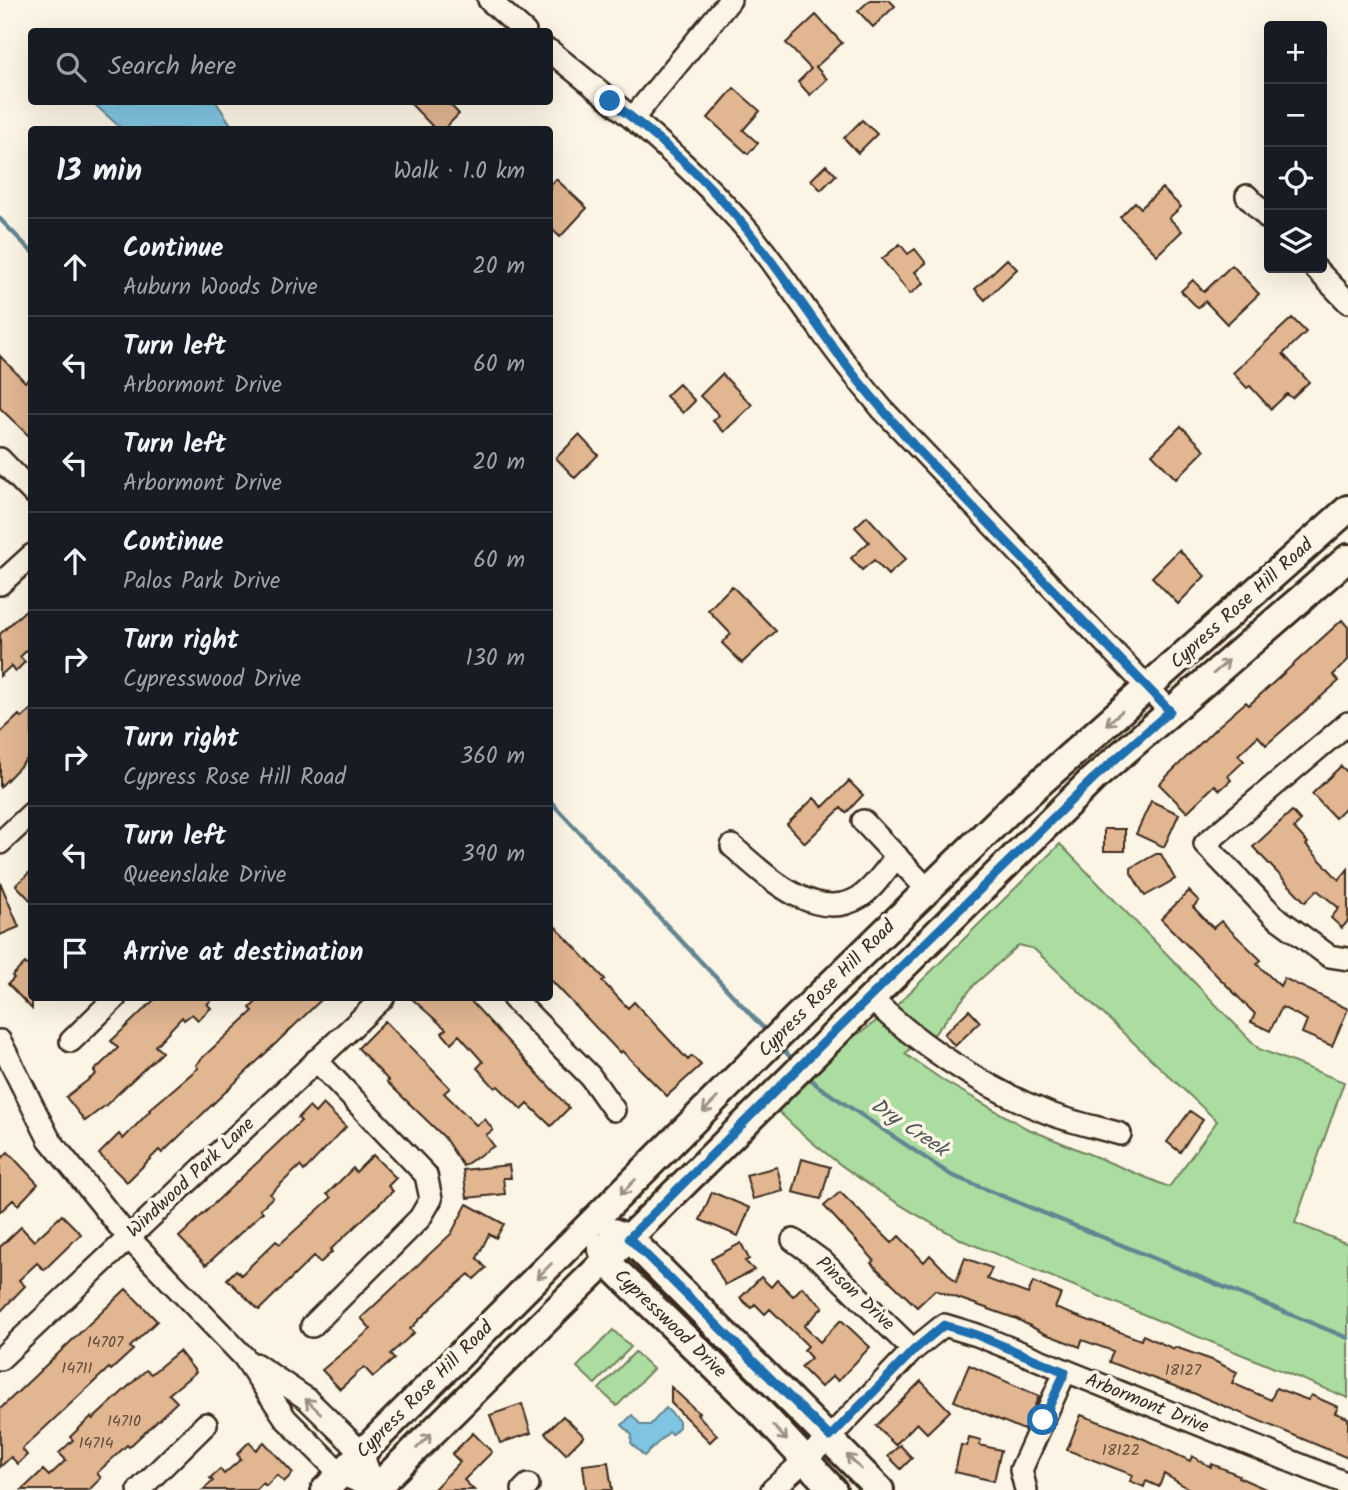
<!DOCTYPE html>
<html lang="en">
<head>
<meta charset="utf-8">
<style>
	:root { --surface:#171b24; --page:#242831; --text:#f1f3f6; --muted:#9ea1a6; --line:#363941 }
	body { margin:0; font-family:Kalam,sans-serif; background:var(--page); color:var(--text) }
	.controls { position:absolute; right:21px; top:21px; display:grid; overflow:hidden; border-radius:7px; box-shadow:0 7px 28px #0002 }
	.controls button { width:63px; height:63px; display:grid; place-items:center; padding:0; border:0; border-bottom:2px solid var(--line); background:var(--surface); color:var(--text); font:35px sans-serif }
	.stop { position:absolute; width:21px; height:21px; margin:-16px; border:5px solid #1f6fb2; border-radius:50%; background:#fff }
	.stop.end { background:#1f6fb2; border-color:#fff; box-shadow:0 2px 7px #0008 }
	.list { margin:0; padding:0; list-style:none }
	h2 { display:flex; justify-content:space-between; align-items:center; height:91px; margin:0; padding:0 28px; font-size:30px }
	h2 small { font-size:23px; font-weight:400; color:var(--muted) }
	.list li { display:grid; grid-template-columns:46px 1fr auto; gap:21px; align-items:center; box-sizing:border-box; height:98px; padding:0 28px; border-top:2px solid var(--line) }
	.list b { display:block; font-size:26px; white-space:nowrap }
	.list p { margin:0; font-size:23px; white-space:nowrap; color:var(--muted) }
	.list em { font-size:23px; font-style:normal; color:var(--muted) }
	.icon { flex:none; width:38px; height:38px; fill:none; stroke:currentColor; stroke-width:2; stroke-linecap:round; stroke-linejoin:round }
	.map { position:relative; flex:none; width:1348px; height:1490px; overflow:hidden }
	.search { position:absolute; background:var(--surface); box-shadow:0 7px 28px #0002; left:28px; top:28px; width:525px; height:77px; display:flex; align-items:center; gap:18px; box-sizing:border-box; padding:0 24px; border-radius:7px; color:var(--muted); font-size:26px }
	.panel { position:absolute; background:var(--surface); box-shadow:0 7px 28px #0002; left:28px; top:126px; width:525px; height:875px; border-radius:7px }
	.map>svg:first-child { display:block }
	.green { fill:#aadd9f; stroke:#72845e; stroke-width:2; fill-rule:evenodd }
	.water { fill:#7fc4e0; stroke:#648692; stroke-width:2 }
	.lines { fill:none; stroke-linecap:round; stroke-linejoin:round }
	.stream { stroke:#648692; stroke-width:4.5 }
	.building { fill:#e1b691; stroke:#3b2a1e; stroke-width:2 }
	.minor-casing { stroke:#3b2a1e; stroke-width:26 }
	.major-casing { stroke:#3b2a1e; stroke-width:32 }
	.minor { stroke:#fcf5e5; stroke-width:21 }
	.major { stroke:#fcf5e5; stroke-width:26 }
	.oneway { stroke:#9c9082 }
	.route { stroke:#1f6fb2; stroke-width:9 }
	.labels { text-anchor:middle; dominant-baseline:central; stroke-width:7; stroke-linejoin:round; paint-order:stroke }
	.number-label { font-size:16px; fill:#644d3b }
	.street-label { font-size:19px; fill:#3b2a1e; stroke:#fcf5e5 }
	.water-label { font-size:21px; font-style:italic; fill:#4f5858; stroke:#fcf5e5 }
</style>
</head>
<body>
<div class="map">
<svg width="1348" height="1490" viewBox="0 0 1348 1490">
	<rect width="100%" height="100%" fill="#fcf5e5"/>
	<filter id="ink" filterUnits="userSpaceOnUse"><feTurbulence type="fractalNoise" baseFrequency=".0143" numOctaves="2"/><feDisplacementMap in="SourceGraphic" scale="14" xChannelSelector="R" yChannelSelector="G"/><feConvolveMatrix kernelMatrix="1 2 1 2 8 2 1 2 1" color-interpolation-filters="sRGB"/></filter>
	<g filter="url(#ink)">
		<path class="green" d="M1060,844L1259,1049L1344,1082L1295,1223L1348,1244V1398L964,1241C896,1205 829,1163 775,1108L837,1046L863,1031L896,1006ZM1019,945L1034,949L1217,1121L1169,1187L1026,1128L944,1081L905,1054L922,1035L931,1038L975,984Z
			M613,1330L631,1347L595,1384L577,1367Z
			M635,1352L653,1369L617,1406L599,1389Z"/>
		<path class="water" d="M92,102H216L230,123L225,129H122Z
			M666,1408L679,1421V1427L672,1434L669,1432L644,1456L631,1443L632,1435L622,1425L632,1415L641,1425H650Z"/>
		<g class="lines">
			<path class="stream" d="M0,219L32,252
				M550,801L768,1033
				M781,1047L794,1061
				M807,1075L818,1086L951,1175L1348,1338"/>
		</g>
		<path class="building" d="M870,0H889L895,6L873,27L858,11Z
			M816,15L842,43L816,67L827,79L810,95L798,82L811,69L786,43Z
			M734,88L760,111L743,130L758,143L748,154L708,118Z
			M409,102H448L459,114L443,130H436Z
			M862,120L877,134L858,153L844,138Z
			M826,165L836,175L821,190L811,180Z
			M556,179L587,208L560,237L550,227V186Z
			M1162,188L1181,207L1169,218L1182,231L1157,255L1120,217L1135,202L1141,208Z
			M900,244L908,254L915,249L926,263L915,272L924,283L910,294L882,259Z
			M1007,259L1017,269L985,300L975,289Z
			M1232,265L1259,294L1227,324L1205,301L1198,308L1181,291L1193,280L1204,292Z
			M1292,318L1306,332L1283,354L1309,382L1292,398L1287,394L1271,409L1250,386L1247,388L1233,373Z
			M0,356L25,382L32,376V439L0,408Z
			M722,374L752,405L724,432L713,421L719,415L700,396Z
			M679,384L695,401L683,413L666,396Z
			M1181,426L1205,450L1176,479L1152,454Z
			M579,435L598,455L575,478L556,458Z
			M867,516L906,559L888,575L874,560L862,570L851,558L869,542L855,527Z
			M1179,550L1205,576L1178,604L1152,577Z
			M732,586L776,631L742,663L722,643L731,634L708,610Z
			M32,604V645L20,657L25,662L16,671L11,666L0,676V634Z
			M1342,620L1348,627V660L1333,675L1339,681L1266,745L1258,736L1238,755L1244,761L1228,776L1231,780L1220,790L1215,785L1187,812L1159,784L1215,729L1246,702L1249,705Z
			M32,709V754L0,787V733L19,715L22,718Z
			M1341,766L1348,773V805L1335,818L1312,794Z
			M849,781L863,795L846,813L841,808L805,843L787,824L814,798L823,807Z
			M1151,801L1179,814L1164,847L1136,834Z
			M1292,811L1301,821L1294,828L1308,843L1306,845L1339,880L1348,869V921L1342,928L1331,918L1339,908L1317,890L1305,902L1253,847Z
			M1104,829H1125V851H1104Z
			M1156,854H1161L1175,879L1145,896L1131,873V868Z
			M32,870V902L16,885Z
			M0,882L19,927L0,935Z
			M1189,891L1199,901L1193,907L1213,928L1221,921L1261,960L1257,964L1280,986L1284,978L1348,1009L1332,1046L1302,1033L1307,1020L1282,1007L1270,1031L1251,1022L1255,1014L1161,919Z
			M550,921L605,979L602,981L628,1008L634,1002L688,1060L692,1056L701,1065L667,1096L622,1051L620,1053L550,979Z
			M25,963L32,969V1009L8,984L14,978L12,976Z
			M156,998H214L207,1004L211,1008L198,1020L192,1014L184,1020L182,1017L155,1046L162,1052L106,1105L85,1121L66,1097L96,1074L94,1071L118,1048L111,1041Z
			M260,998H323L162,1153L159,1150L127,1182L99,1154L119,1134L123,1139L150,1111L149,1110L198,1068L196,1065L202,1058L253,1011L250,1008Z
			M411,998H468L569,1108L551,1126L528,1104L522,1110L498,1086L495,1088L477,1068L483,1062L459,1035L451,1043L442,1033L446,1029Z
			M969,1010L980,1022L955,1046L944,1034Z
			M385,1021L450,1088L444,1093L476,1125L485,1119L493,1130L486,1135L494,1146L463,1166L444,1137L387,1082L389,1081L358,1048Z
			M323,1104L346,1127L304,1171L300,1166L270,1194L273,1197L260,1209L263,1212L206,1265L179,1237L301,1121L298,1118L309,1107L315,1113Z
			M1190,1111L1203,1120L1180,1152L1167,1142Z
			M8,1152L38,1184L18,1205L13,1200L0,1212V1160Z
			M373,1155L396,1178L388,1186L393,1191L330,1250L332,1252L320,1263L314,1256L259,1310L227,1279L236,1270L241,1275L276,1241L280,1244L331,1198L327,1194L353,1168L356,1172Z
			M802,1159L830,1167L821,1199L793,1192Z
			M509,1165L511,1178H503L505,1194L467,1198L463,1170Z
			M777,1167L783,1191L753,1199L746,1175Z
			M712,1192L750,1208L738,1236L700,1220Z
			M840,1192L892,1243L899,1236L924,1262L930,1255L956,1282L965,1258L992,1268L987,1279L1028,1294L1033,1282L1061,1294L1055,1308L1141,1340L1143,1335L1174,1349L1175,1347L1212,1360L1237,1372L1232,1383L1271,1400L1276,1388L1308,1400L1311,1395L1338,1407L1335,1413L1348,1418V1458L1193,1393L1109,1362L1113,1351L1082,1340L1080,1347L1043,1333L1017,1319L935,1290L917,1307L871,1263L874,1260L824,1206Z
			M467,1204L504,1224L496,1238L489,1234L477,1258L486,1268L474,1279L469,1274L437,1302L410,1329L414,1333L390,1354L394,1359L373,1377L364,1367L340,1389L322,1370L371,1329L361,1318L451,1234Z
			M62,1215L81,1234L44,1270L37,1263L19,1280L25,1286L0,1312V1247L21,1227L34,1241Z
			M741,1243L749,1259L745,1261L754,1270L725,1285L711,1259Z
			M761,1277L771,1287L777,1280L793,1296L802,1287L823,1307L804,1326L820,1342L841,1320L870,1347L838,1381L833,1376L821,1387L801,1367L811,1358L804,1350L808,1346L770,1309L765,1314L755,1304L751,1308L740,1298Z
			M126,1289L157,1321L130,1347L133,1350L111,1370L109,1368L22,1449L27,1455L18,1464L11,1457L0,1467V1409Z
			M179,1351L196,1372L169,1394L177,1402L129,1447L127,1445L97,1473L101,1478L89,1490H22L43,1470L49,1476L66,1460L59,1453L73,1440L70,1437L91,1417L93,1419L146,1370L151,1374Z
			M969,1365L1039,1396L1024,1430L954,1401Z
			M921,1381L950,1411L927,1433L917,1423L895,1445L876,1426Z
			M671,1387L699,1413L697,1414L717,1435L710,1442L671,1403Z
			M522,1404L531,1433L500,1443L490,1415Z
			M1081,1415L1142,1438L1190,1461L1192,1456L1211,1467L1212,1464L1239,1475L1238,1477L1268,1490H1191L1164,1474L1159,1487L1146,1481L1144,1487L1130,1481L1133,1475L1067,1450Z
			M563,1416L584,1436L566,1454L545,1433Z
			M473,1433L492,1452L464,1480L474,1490H433L460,1462L452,1454Z
			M969,1437L981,1440L979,1445L1001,1450L994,1481L955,1472L961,1445L967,1446Z
			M249,1442L256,1450L264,1442L293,1473L284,1482L277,1475L266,1486L263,1483L256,1490H203L213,1481L210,1478L220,1469L224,1474L241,1459L237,1454Z
			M900,1445L912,1458L901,1469L888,1456Z
			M608,1462L612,1490H586L583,1465Z"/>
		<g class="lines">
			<defs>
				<path id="minor" d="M489,0L525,32
					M550,51C613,102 678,153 733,214C766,249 791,290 820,329C839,357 861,383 882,409L1170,711
					M633,118L730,0
					M1247,196L1269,219
					M1315,268L1348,302
					M0,459L32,492
					M0,584L32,555
					M1348,723L1205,844L1273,915L1329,956L1348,959
					M863,821L928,890
					M0,843L32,813
					M732,846C763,873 815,925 860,897C874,888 886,869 897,856
					M513,998L590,1076L614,1110
					M870,998C922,1047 981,1086 1048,1113C1071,1122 1096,1127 1120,1134
					M0,1041L49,1139L128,1237L244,1357L286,1419L341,1474L375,1489
					M71,1041L115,998
					M793,1240L822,1261L913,1350
					M312,1326L420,1218L431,1199L426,1175L316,1060
					M0,1359L383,998
					M255,1364L307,1399L362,1453L375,1489
					M139,1490L206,1424
					M523,1490L528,1485
					M772,1490L830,1437L913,1350L944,1325L977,1335L1348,1484
					M1026,1490L1021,1470L1065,1372"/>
				<path id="major" d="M613,1232L629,1238L880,1490
					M601,1247L606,1261L756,1407L833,1490
					M325,1490L796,1018L1015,805L1348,509
					M374,1490L1093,779L1348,558"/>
			</defs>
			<use href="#minor" class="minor-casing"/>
			<use href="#major" class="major-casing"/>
			<use href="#minor" class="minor"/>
			<use href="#major" class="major"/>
		</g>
		<defs><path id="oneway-shaft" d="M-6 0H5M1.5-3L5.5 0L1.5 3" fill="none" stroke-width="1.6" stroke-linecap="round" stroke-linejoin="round" transform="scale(1.75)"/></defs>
		<g class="oneway">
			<use href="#oneway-shaft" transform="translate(1221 667) rotate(-41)"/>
			<use href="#oneway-shaft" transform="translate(1114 718) rotate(139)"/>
			<use href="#oneway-shaft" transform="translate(710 1105) rotate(135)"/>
			<use href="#oneway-shaft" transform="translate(628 1187) rotate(135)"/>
			<use href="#oneway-shaft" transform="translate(544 1271) rotate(135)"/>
			<use href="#oneway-shaft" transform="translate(313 1406) rotate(-137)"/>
			<use href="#oneway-shaft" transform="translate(780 1433) rotate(47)"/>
			<use href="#oneway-shaft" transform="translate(424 1441) rotate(-45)"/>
			<use href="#oneway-shaft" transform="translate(854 1462) rotate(-135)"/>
		</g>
	</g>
	<g class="lines" filter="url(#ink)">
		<path class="route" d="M610,101C655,134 700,174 736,216C775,262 808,314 844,362C866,392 892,420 916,448L1170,711L1093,779L822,1044L629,1238L830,1437L914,1350L944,1325L977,1335L1065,1372L1043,1420"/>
	</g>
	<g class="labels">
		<g class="number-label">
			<text x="105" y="1342">14707</text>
			<text x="77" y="1368">14711</text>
			<text x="1183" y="1370">18127</text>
			<text x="124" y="1421">14710</text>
			<text x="96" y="1443">14714</text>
			<text x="1121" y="1450">18122</text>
		</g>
		<g class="street-label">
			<text transform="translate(1242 604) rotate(-42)">Cypress Rose Hill Road</text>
			<text transform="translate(827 989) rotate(-45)">Cypress Rose Hill Road</text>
			<text transform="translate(191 1178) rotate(-43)">Windwood Park Lane</text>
			<text transform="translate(855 1294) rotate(43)">Pinson Drive</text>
			<text transform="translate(670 1324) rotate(44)">Cypresswood Drive</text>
			<text transform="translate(425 1390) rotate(-45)">Cypress Rose Hill Road</text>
			<text transform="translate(1147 1404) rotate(22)">Arbormont Drive</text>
		</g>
		<g class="water-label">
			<text transform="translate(909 1128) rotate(34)">Dry Creek</text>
		</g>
	</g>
</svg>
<div class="controls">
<button>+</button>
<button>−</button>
<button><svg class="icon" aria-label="locate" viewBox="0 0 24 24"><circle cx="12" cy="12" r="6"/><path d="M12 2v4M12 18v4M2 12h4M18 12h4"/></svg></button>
<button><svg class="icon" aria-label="layers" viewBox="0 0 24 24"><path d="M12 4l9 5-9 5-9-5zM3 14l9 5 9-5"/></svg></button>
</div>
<div class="stop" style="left:1043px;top:1420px"></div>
<div class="stop end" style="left:610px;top:101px"></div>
<div class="search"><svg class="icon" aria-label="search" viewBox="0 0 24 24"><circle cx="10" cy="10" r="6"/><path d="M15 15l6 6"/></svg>Search here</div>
<section class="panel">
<h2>13 min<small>Walk · 1.0 km</small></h2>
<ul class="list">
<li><svg class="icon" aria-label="ahead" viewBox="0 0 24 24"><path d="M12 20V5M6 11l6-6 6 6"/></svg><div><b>Continue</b><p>Auburn Woods Drive</p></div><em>20 m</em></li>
<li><svg class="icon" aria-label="left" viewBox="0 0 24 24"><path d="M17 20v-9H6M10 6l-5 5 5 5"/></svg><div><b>Turn left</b><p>Arbormont Drive</p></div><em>60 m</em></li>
<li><svg class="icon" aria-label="left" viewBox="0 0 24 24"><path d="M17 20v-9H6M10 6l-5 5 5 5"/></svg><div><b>Turn left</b><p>Arbormont Drive</p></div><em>20 m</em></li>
<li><svg class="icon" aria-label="ahead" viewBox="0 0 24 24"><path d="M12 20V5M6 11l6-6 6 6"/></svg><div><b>Continue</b><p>Palos Park Drive</p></div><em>60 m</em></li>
<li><svg class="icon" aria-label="right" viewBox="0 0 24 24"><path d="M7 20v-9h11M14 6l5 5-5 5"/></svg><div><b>Turn right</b><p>Cypresswood Drive</p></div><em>130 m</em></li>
<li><svg class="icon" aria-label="right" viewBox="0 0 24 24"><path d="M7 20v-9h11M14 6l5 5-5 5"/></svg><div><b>Turn right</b><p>Cypress Rose Hill Road</p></div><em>360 m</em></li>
<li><svg class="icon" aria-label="left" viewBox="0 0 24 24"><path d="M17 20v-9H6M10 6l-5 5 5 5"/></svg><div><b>Turn left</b><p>Queenslake Drive</p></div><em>390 m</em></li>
<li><svg class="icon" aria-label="arrive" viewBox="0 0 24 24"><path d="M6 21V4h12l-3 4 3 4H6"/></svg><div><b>Arrive at destination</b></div></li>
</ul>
</section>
</div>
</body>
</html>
